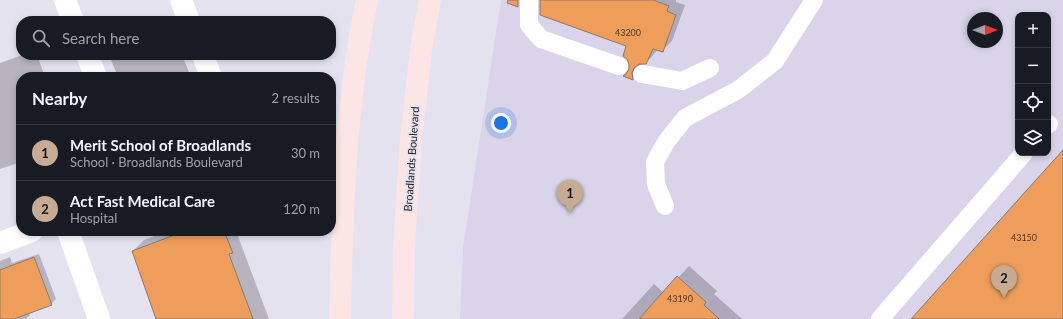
<!DOCTYPE html>
<html lang="en">
<head>
<meta charset="utf-8">
<style>
	:root { --surface:#171b24; --page:#20242c; --text:#f1f3f6; --muted:#9ea1a6; --line:#363941; --accent:#c7ab94 }
	body { margin:0; font-family:Lato,sans-serif; background:var(--page); color:var(--text) }
	.controls { position:absolute; right:12px; top:12px; display:grid; overflow:hidden; border-radius:8px; box-shadow:0 2px 6px #0003 }
	.controls button { width:36px; height:36px; display:grid; place-items:center; padding:0; border:0; border-bottom:1px solid var(--line); background:var(--surface); color:var(--text); font:20px sans-serif }
	.compass { position:absolute; left:967px; top:12px; width:36px; height:36px; border-radius:50%; background:var(--surface); box-shadow:0 2px 6px #0003; rotate:90deg }
	.you { position:absolute; left:501px; top:123px; width:14px; height:14px; margin:-10px; border:3px solid #fff; border-radius:50%; background:#1a73e8; box-shadow:0 0 0 6px #1a73e833 }
	.badge { display:grid; place-items:center; width:26px; height:26px; border-radius:50%; background:var(--accent); color:#111; font-size:13px; font-weight:700 }
	.pin { position:absolute; translate:-50% -33px; filter:drop-shadow(0 1px 2px #0008) }
	.pin::after { content:''; position:absolute; top:21px; width:14px; height:12px; background:inherit; clip-path:polygon(0 0,100% 0,50% 100%) }
	.list { margin:0; padding:0; list-style:none }
	h2 { display:flex; justify-content:space-between; align-items:center; height:52px; margin:0; padding:0 16px; font-size:17px }
	h2 small { font-size:13px; font-weight:400; color:var(--muted) }
	.list li { display:grid; grid-template-columns:26px 1fr auto; gap:12px; align-items:center; box-sizing:border-box; height:56px; padding:0 16px; border-top:1px solid var(--line) }
	.list b { display:block; font-size:15px; white-space:nowrap }
	.list p { margin:0; font-size:13px; white-space:nowrap; color:var(--muted) }
	.list em { font-size:13px; font-style:normal; color:var(--muted) }
	.icon { flex:none; width:22px; height:22px; fill:none; stroke:currentColor; stroke-width:2; stroke-linecap:round; stroke-linejoin:round }
	.map { position:relative; flex:none; width:1063px; height:319px; overflow:hidden }
	.search { position:absolute; background:var(--surface); box-shadow:0 2px 6px #0003; left:16px; top:16px; width:320px; height:44px; display:flex; align-items:center; gap:10px; box-sizing:border-box; padding:0 14px; border-radius:16px; color:var(--muted); font-size:15px }
	.panel { position:absolute; background:var(--surface); box-shadow:0 2px 6px #0003; left:16px; top:72px; width:320px; height:164px; border-radius:16px }
	.map>svg:first-child { display:block }
	.built { fill:#d9d4e9; fill-rule:evenodd }
	.shadow { fill:#0003 }
	.building { fill:#ee9d5a; stroke:#867b73 }
	.lines { fill:none; stroke-linecap:round; stroke-linejoin:round }
	.lane { stroke:#fff; stroke-width:18 }
	.street { stroke:#fff; stroke-width:22 }
	.secondary { stroke:#fce6e5; stroke-width:22 }
	.labels { text-anchor:middle; dominant-baseline:central; stroke-width:3.5; stroke-linejoin:round; paint-order:stroke }
	.number-label { font-size:9px; fill:#4f3a2d }
	.street-label { font-size:11px; fill:#1a191e; stroke:#e5e2f0 }
</style>
</head>
<body>
<div class="map">
<svg width="1063" height="319" viewBox="0 0 1063 319">
	<rect width="100%" height="100%" fill="#e5e2f0"/>
	<path class="built" d="M501,0H1063V319H460L463,248ZM1018,15H1048V153H1018ZM973,18H997V42H973Z"/>
	<path class="shadow" d="M541,0H676V2L685,5L672,41L663,50L658,49L655,53L646,63H641L643,69L633,78L624,75L630,70L628,46Z
		M167,18L168,21H160Z
		M22,55H37L45,77H21V162L0,169V63Z
		M109,55H182L191,77H118Z
		M168,231H236L269,319H157L133,251L144,240Z
		M39,254L56,299L51,304L28,312L30,315L26,319H0V261L10,257L12,263Z
		M689,266L717,291L714,294L742,319H622L654,284L664,293Z"/>
	<path class="building" d="M508,0H518V7L507,3Z
		M540,0H653L669,6L667,11L676,15L663,52L653,49L646,64H639L634,68L632,73L633,80L623,76L626,74L629,69V64L627,59L623,56L626,46L540,15Z
		M1063,150V319H911L1035,181Z
		M185,231H224L233,253L229,254L253,319H156L132,251Z
		M34,257L52,305L14,319H0V270Z
		M677,276L706,302L704,305L719,319H639Z"/>
	<g class="lines">
		<path class="lane" d="M529,0V25L541,39L619,66
			M642,74L682,81L710,68
			M1048,125L1049,124
			M665,206L656,184L655,162L666,142L685,118L738,90L775,61L814,0
			M880,319L1024,153"/>
		<path class="street" d="M65,0L73,21
			M181,0L189,21
			M87,55L96,77
			M203,55L211,77
			M68,231L99,319
			M0,243L32,231"/>
		<path class="secondary" d="M340,319C342,212 345,105 367,0
			M403,319L404,244L411,141L421,49L430,0"/>
	</g>
	<g class="labels">
		<g class="number-label">
			<text x="628" y="32">43200</text>
			<text x="1024" y="237">43150</text>
			<text x="680" y="298">43190</text>
		</g>
		<g class="street-label">
			<text transform="translate(411 159) rotate(-86)">Broadlands Boulevard</text>
		</g>
	</g>
</svg>
<div class="controls">
<button>+</button>
<button>−</button>
<button><svg class="icon" aria-label="locate" viewBox="0 0 24 24"><circle cx="12" cy="12" r="6"/><path d="M12 2v4M12 18v4M2 12h4M18 12h4"/></svg></button>
<button><svg class="icon" aria-label="layers" viewBox="0 0 24 24"><path d="M12 4l9 5-9 5-9-5zM3 14l9 5 9-5"/></svg></button>
</div>
<svg class="compass" viewBox="-18 -18 36 36"><path d="M0-13l5 13h-10z" fill="#e53935"/><path d="M0 13l5-13h-10z" fill="#9ea1a6"/></svg>
<div class="you"></div>
<div class="pin badge" style="left:570px;top:213px">1</div>
<div class="pin badge" style="left:1004px;top:298px">2</div>
<div class="search"><svg class="icon" aria-label="search" viewBox="0 0 24 24"><circle cx="10" cy="10" r="6"/><path d="M15 15l6 6"/></svg>Search here</div>
<section class="panel">
<h2>Nearby<small>2 results</small></h2>
<ul class="list">
<li><span class="badge">1</span><div><b>Merit School of Broadlands</b><p>School · Broadlands Boulevard</p></div><em>30 m</em></li>
<li><span class="badge">2</span><div><b>Act Fast Medical Care</b><p>Hospital</p></div><em>120 m</em></li>
</ul>
</section>
</div>
</body>
</html>
